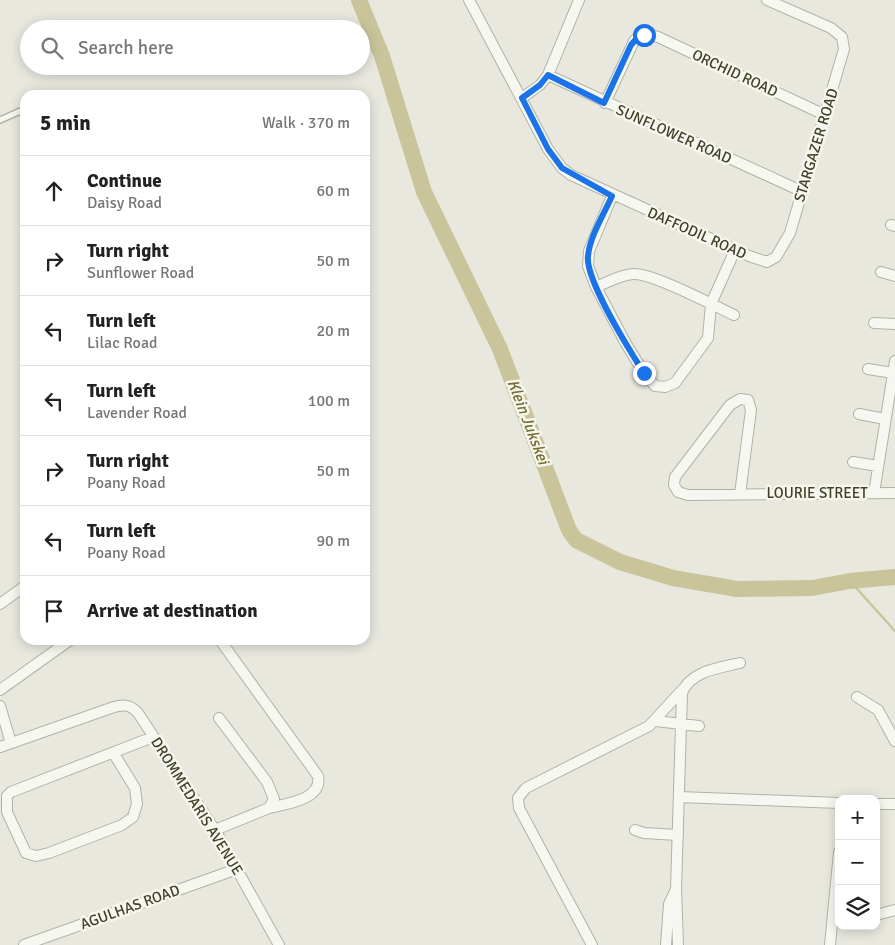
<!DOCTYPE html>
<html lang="en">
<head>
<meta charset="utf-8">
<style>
	:root { --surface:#fff; --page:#f6f6f6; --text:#222; --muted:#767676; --line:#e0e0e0 }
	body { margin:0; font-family:Signika,sans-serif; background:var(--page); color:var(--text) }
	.controls { position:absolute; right:15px; bottom:15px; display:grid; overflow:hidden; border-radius:10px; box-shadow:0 2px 12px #0003 }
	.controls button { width:45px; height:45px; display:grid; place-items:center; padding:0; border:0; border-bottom:1px solid var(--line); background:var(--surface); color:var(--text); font:25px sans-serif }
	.stop { position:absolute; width:15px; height:15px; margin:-11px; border:4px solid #1a73e8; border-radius:50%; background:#fff }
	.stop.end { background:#1a73e8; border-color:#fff; box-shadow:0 1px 5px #0008 }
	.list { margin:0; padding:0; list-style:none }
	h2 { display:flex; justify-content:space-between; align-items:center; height:65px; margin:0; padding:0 20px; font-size:21px }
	h2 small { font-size:16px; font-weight:400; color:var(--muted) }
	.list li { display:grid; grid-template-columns:32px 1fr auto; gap:15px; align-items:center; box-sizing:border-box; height:70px; padding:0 20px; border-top:1px solid var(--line) }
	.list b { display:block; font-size:19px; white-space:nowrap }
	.list p { margin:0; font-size:16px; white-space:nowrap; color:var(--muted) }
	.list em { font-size:16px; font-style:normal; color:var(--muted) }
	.icon { flex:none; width:28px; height:28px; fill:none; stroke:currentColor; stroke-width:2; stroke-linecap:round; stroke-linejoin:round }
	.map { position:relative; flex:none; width:895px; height:945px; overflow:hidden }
	.search { position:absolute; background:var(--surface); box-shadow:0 2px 12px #0003; left:20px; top:20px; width:350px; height:55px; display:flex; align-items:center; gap:12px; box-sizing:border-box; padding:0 18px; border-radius:28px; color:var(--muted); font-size:19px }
	.panel { position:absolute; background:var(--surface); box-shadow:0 2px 12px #0003; left:20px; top:90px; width:350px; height:555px; border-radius:15px }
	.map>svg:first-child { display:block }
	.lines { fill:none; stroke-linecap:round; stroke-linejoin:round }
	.stream { stroke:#c9c499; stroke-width:2.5 }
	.river { stroke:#c9c499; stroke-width:16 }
	.lane-casing { stroke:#b2b2a4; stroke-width:8 }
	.street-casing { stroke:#b2b2a4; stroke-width:12 }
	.lane { stroke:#f7f7f2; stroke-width:5 }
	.street { stroke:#f7f7f2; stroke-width:10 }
	.route { stroke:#1a73e8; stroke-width:6 }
	.labels { text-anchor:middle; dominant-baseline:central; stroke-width:5; stroke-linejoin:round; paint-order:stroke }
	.street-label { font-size:15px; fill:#3f4028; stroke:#f6f6ee }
	.water-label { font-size:16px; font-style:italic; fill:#746f31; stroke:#f6f6ee }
</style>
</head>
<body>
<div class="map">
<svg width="895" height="945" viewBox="0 0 895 945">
	<rect width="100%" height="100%" fill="#e8e8df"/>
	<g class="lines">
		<path class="stream" d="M850,581L895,631"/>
		<path class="river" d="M359,0L382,56L424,192L500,349L569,530L576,540L620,562L673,578L737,589L812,588L850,581L895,577"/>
		<defs>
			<path id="lane" d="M0,120L25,109"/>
			<path id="street" d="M469,0L548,149L562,168L571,175L749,256L767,262L776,257L790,233L844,49L842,37L831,28L767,0
				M548,75L801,191
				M522,98L540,85L548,75L579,0
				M605,103L634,41C641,34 648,34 658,37L825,115
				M612,196L589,251L588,266L596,287L625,342L644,373L655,386L665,387L675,383L708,338L711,304L735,250
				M891,225L895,226
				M881,272L895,276
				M596,287C608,282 620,275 633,274C651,272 715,306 734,315
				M874,323L895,324
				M868,369L893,373
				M859,414L885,419
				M853,462L878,466
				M874,493L895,361
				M740,494L751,410L748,400L740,399L730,405L675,477L674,485L678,492L688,495L895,493
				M0,604L25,586
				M220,640L318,776C323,800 285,804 269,808
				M0,690L70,640
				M857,697L878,710L895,741
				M0,706L11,743
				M656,721L699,726
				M0,747L111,708C122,704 130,704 138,713L215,830L279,945
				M114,754L135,788L137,804L133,817L122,825L49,853L36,856L26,853L7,812V796L11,792L153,737
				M679,797L839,803
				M876,804H895
				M215,830L269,808L274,799L267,782L219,718
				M635,830L644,833L678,835
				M876,915L895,910
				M24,945L237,869
				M592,945L519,808L518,798L526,788L649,726L684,688
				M666,945L669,904L676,889
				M678,945L676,889L682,693C690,671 719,668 740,663
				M830,945L839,852"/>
		</defs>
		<use href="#lane" class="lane-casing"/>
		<use href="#street" class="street-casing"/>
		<use href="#lane" class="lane"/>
		<use href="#street" class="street"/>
	</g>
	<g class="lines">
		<path class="route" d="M644,373C630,351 585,279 588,256C590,236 604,214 612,196L562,168L548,149L522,98L540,85L548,75L604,103L631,45L637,38L644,35"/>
	</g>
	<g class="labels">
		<g class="street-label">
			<text transform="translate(735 73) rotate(25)">ORCHID ROAD</text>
			<text transform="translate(674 134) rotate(24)">SUNFLOWER ROAD</text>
			<text transform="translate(816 145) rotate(-73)">STARGAZER ROAD</text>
			<text transform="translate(697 233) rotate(24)">DAFFODIL ROAD</text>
			<text x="817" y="493">LOURIE STREET</text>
			<text transform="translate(197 806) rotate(58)">DROMMEDARIS AVENUE</text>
			<text transform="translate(130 907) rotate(-20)">AGULHAS ROAD</text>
		</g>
		<g class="water-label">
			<text transform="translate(528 422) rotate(69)">Klein Jukskei</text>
		</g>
	</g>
</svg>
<div class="controls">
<button>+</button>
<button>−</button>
<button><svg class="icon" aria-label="layers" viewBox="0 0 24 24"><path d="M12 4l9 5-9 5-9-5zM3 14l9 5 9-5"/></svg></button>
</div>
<div class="stop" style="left:644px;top:35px"></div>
<div class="stop end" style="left:644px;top:373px"></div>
<div class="search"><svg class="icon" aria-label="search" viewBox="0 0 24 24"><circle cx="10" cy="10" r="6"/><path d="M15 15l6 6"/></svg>Search here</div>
<section class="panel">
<h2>5 min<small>Walk · 370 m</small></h2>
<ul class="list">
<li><svg class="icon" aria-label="ahead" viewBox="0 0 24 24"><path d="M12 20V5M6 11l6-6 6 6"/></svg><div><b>Continue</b><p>Daisy Road</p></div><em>60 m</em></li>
<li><svg class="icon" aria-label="right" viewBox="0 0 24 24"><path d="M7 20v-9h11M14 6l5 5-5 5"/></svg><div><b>Turn right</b><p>Sunflower Road</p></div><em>50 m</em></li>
<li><svg class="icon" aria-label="left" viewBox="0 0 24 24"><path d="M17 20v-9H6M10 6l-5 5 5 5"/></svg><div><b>Turn left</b><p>Lilac Road</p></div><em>20 m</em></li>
<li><svg class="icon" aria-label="left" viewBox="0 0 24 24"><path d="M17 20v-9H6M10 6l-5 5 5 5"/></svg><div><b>Turn left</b><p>Lavender Road</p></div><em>100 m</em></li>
<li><svg class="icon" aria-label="right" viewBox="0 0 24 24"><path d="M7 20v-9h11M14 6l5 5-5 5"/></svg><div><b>Turn right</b><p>Poany Road</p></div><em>50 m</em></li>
<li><svg class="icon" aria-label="left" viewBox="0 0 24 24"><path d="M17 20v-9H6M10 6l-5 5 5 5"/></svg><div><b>Turn left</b><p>Poany Road</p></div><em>90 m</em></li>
<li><svg class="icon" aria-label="arrive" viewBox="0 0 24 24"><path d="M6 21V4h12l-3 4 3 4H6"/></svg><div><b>Arrive at destination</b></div></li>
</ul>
</section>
</div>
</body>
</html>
